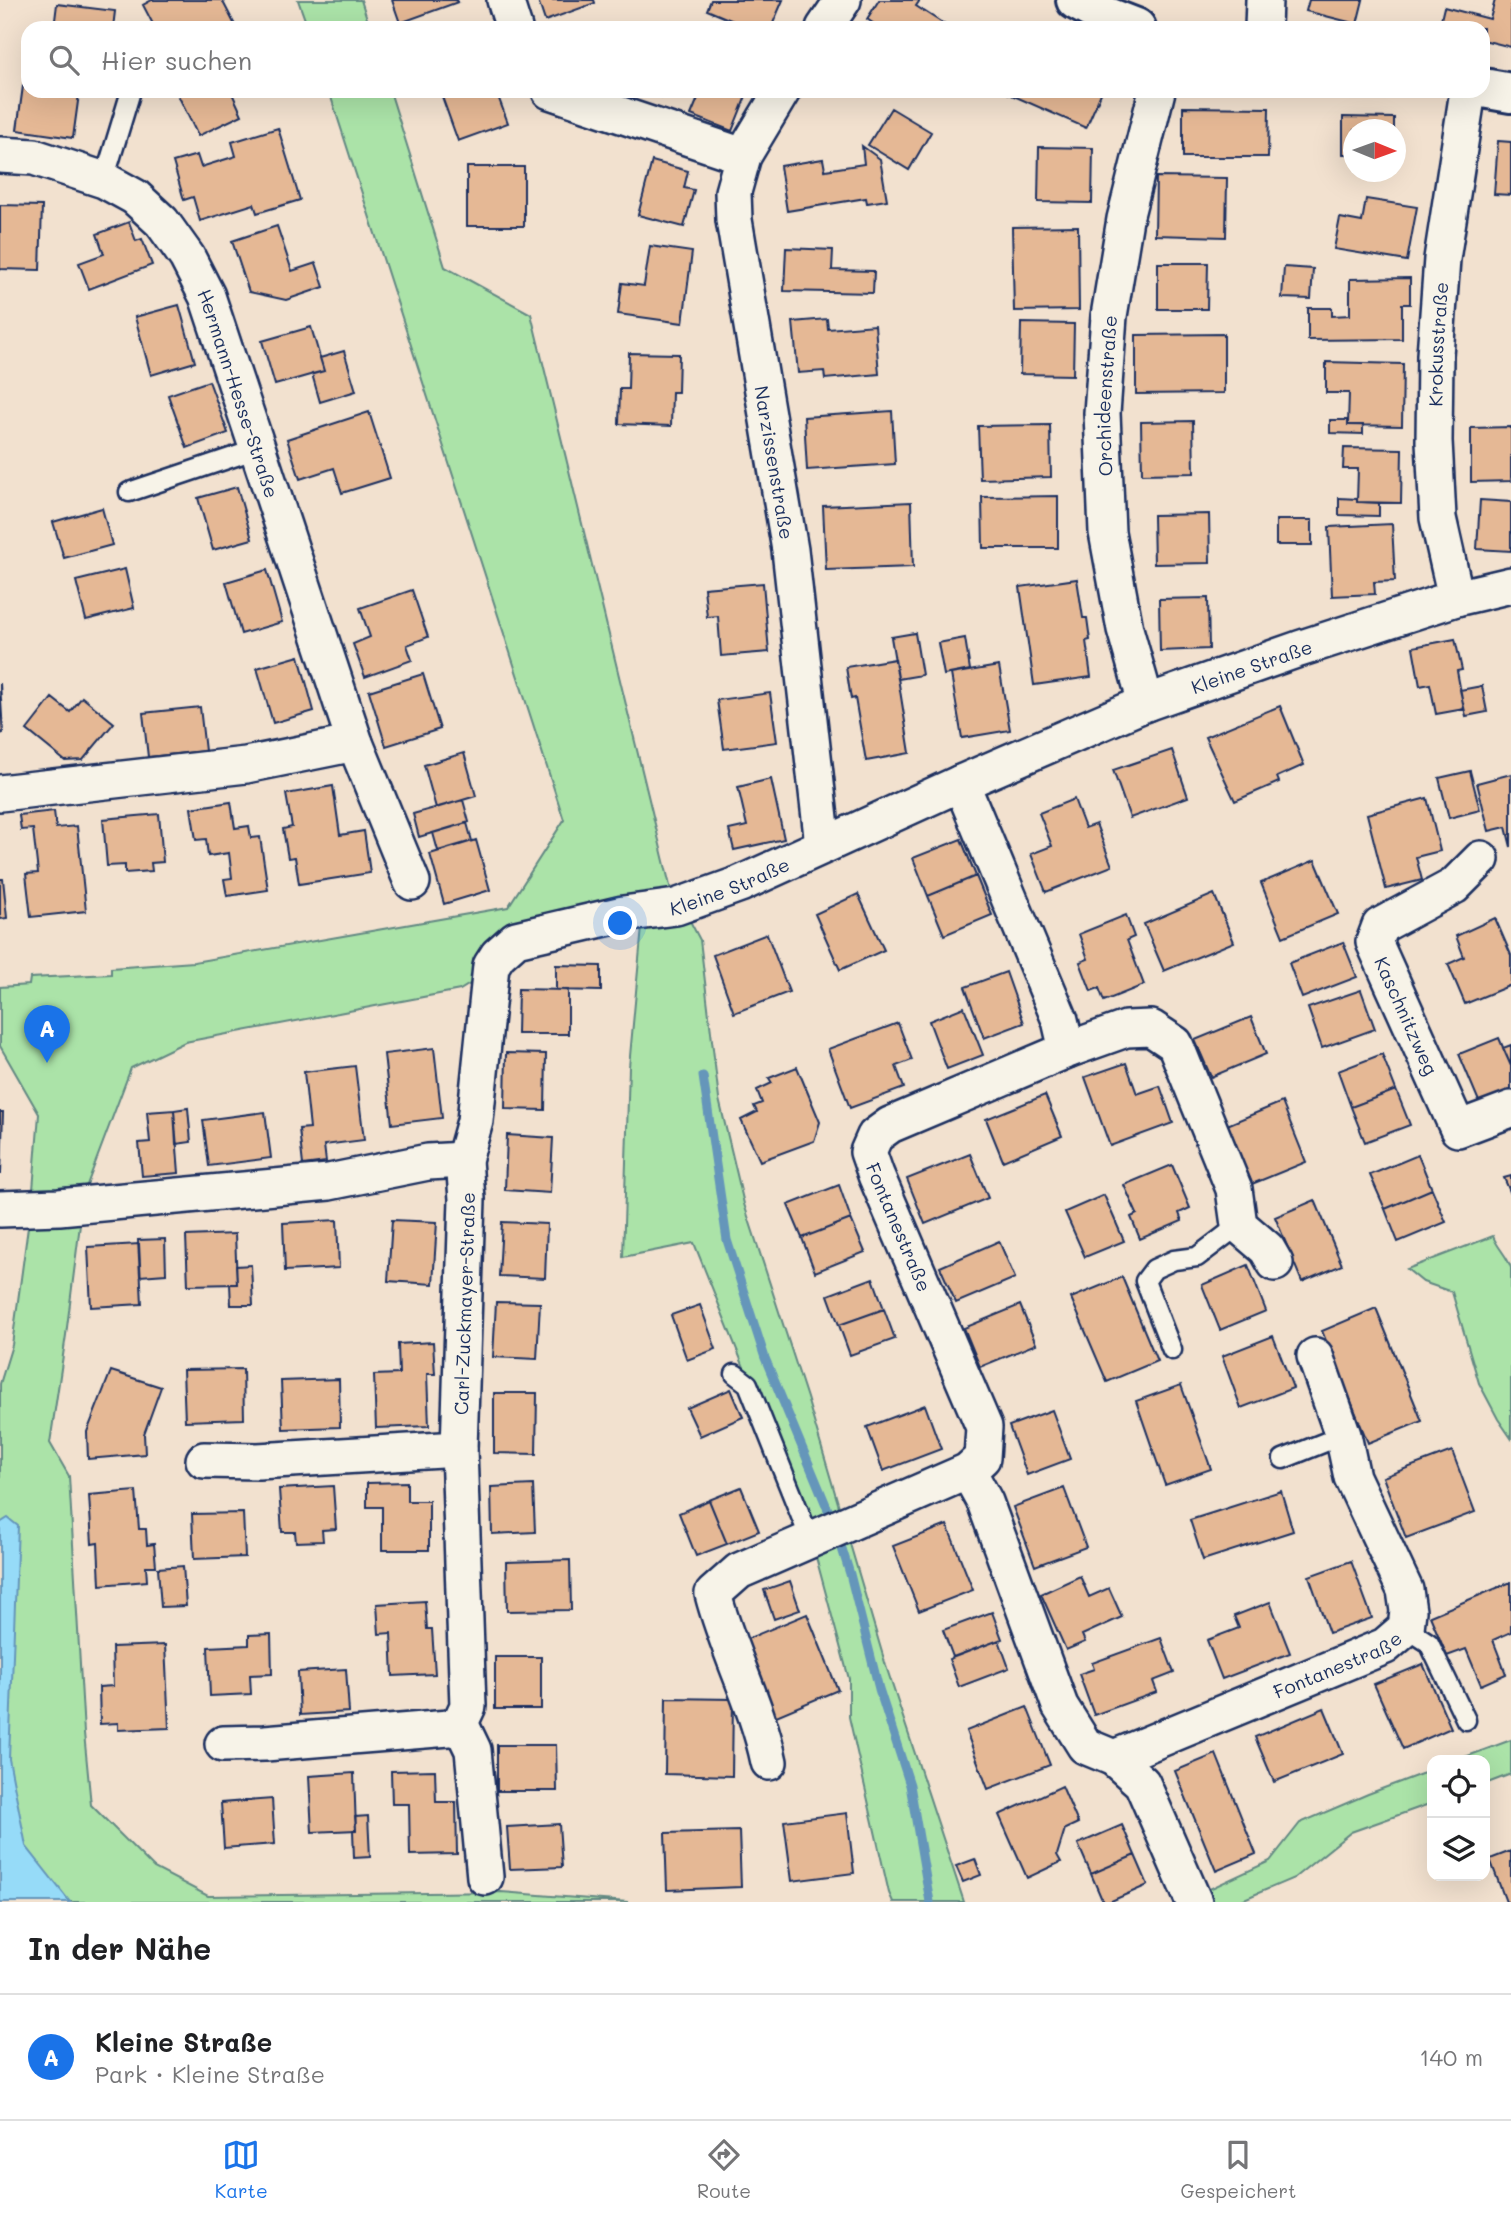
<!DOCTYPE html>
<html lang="de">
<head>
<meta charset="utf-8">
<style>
	:root { --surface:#fff; --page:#f6f6f6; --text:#202124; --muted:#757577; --line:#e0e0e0; --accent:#1a73e8 }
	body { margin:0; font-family:Mali,sans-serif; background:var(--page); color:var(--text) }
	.controls { position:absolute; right:21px; bottom:21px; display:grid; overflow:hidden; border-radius:14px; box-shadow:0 7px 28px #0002 }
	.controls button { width:63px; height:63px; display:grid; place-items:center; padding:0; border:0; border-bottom:2px solid var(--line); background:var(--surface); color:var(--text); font:35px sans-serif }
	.compass { position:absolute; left:1343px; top:119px; width:63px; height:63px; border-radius:50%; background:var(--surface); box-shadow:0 7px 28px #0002; rotate:91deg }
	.you { position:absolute; left:621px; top:924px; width:24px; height:24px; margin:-18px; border:5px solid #fff; border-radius:50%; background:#1a73e8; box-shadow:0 0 0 10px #1a73e833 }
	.badge { display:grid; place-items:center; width:46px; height:46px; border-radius:50%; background:var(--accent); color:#fff; font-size:23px; font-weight:700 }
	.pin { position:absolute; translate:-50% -58px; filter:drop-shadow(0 2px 4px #0008) }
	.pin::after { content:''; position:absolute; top:37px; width:24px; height:21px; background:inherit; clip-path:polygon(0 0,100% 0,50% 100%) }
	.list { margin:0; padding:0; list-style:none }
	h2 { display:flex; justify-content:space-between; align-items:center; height:91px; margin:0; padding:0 28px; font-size:30px }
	h2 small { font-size:23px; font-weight:400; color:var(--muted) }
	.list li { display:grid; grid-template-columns:46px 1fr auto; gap:21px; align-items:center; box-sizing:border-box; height:126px; padding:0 28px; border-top:2px solid var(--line) }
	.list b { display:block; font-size:26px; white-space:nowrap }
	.list p { margin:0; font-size:23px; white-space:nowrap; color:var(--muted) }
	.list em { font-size:23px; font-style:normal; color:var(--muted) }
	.icon { flex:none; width:38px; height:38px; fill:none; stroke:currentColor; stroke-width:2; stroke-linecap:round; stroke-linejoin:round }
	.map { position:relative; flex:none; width:1511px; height:1902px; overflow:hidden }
	.search { position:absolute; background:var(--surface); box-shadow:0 7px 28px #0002; left:21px; right:21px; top:21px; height:77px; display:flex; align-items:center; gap:18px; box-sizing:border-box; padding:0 24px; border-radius:21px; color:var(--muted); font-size:26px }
	.sheet { height:217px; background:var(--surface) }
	nav { display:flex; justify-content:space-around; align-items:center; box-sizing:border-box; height:98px; border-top:2px solid var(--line); background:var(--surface); font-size:19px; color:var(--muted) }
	nav a { display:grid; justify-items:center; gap:4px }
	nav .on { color:var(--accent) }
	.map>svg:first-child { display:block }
	.green { fill:#abe3a8; stroke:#638983; stroke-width:2 }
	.water { fill:#96dbf8; stroke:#6596ba; stroke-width:2 }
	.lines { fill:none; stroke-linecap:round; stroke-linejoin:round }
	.stream { stroke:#6596ba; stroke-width:9 }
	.building { fill:#e5b895; stroke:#1b2f5e; stroke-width:2 }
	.service-casing { stroke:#1b2f5e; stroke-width:23 }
	.minor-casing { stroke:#1b2f5e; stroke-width:40 }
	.tertiary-casing { stroke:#1b2f5e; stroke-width:44 }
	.service { stroke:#f7f3e8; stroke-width:18 }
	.minor { stroke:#f7f3e8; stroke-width:35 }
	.tertiary { stroke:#f7f3e8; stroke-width:38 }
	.labels { text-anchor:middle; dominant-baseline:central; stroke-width:5; stroke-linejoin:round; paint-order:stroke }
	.street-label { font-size:19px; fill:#1b2f5e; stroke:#f7f3e8 }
</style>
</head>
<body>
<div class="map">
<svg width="1511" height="1902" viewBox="0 0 1511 1902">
	<rect width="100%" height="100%" fill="#f2e1cf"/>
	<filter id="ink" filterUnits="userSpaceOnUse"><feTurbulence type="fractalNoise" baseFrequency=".0143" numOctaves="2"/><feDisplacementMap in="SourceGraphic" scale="14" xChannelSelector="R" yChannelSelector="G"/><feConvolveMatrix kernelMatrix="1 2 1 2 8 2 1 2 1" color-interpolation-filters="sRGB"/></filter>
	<g filter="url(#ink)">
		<path class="green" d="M298,0H361L370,28H308Z
			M329,91H390L445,267L531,314L671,890L678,898L700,940L719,1099L744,1204L807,1398L886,1666L964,1902H893L889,1893L849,1717V1679L807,1524L694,1243L623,1257L629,1067L642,927L521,952L460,990L185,1042L131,1068L84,1193L66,1335L50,1443L69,1476L84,1733L91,1805L154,1868L208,1896L501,1892L628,1902H0V1384L12,1345L33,1190L39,1114L0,1046V987L29,985L30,978L111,974V968L194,962L508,907L564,820Z
			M1493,1236C1498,1249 1507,1255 1511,1268V1438L1498,1419L1479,1383L1452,1292L1423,1282L1407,1269Z
			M1511,1740V1774L1485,1784V1760H1457Z
			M1432,1770V1803L1351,1832L1294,1878L1237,1902H1196L1192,1897L1270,1861L1300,1823L1368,1794Z"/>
		<path class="water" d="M8,1518L18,1526L9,1759L26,1846L70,1902H0V1523Z"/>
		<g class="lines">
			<path class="stream" d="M703,1076L727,1240L765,1358L831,1517
				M839,1539L850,1574L879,1689L910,1785L930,1902"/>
		</g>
		<path class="building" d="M152,0H222L236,27L155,28L143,5Z
			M392,0H457L458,2L400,23Z
			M538,0H594L595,3L545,21Z
			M711,0H783L771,28H750L707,10Z
			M879,0H920L916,6L950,28H880L867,19Z
			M1309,0H1363L1357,24L1306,11Z
			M1495,0H1511V47L1483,40V28H1439L1444,7L1490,19Z
			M57,4L115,11L113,28H54Z
			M23,86L28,87V91H57L79,94L73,138L17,130Z
			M176,91H231L242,115L198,136Z
			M440,91H496L508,123L458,141Z
			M646,91H663L661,97Z
			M701,91H748L732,131L691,115Z
			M1008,91H1102L1086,128L1007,93Z
			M1183,107L1269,108L1268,157H1183Z
			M891,108L931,132L909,170L868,145Z
			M1343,117L1394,118V130H1354V154H1343Z
			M278,128L300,200L257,213L254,204L200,221L193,197L184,200L173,162L197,155L201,167L236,156L232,142Z
			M1498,141L1511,142V195L1494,194Z
			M862,146L880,159L887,200L867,203L866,198L787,211L780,166L823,159L825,170L864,164Z
			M1039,147L1093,148L1092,203L1038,202Z
			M652,161L688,171L684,188L694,190L684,227L638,215Z
			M467,167H524V226H467Z
			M1156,177L1227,178L1226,237L1155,235Z
			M1366,199L1417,207L1407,261L1334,249L1340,218L1362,222Z
			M0,205L42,206L40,270L0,269Z
			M129,222L136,241L142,239L152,265L89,289L79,263L104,254L97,234Z
			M277,226L292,271L316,263L324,287L286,300L249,292L232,241Z
			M1078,226L1079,310L1014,311L1012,227Z
			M650,246L692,252L683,323L618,314L622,283L644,286Z
			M786,248L833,250L832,270L874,271L873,293L784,291Z
			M1158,263H1208L1207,309H1158Z
			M1284,267L1313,269L1311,299L1282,298Z
			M1410,278V304H1402V339L1308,340V308H1332V316L1350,315V279Z
			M179,305L195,362L151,375L135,317Z
			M827,319L828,329L875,325L879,374L825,379L824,371L798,373L793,322Z
			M1021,323L1074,324L1073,375L1020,374Z
			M311,327L324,371L275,385L262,341Z
			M1224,334V393L1136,394V335Z
			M344,351L356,391L320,402L312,374L324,371L320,358Z
			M629,353L679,354L678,392H672L671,426L619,424L620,389H628Z
			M1326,362L1403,364L1402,426L1348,425L1349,393H1326Z
			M209,381L228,433L187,448L168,395Z
			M892,411L895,464L807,470L804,417Z
			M369,412L390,478L342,493L334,468L300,479L287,439Z
			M1330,420H1348V425H1363V434L1330,433Z
			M1193,421L1194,473L1142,474L1141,422Z
			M1050,425L1051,477L980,479L978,426Z
			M1511,427V481L1471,482V428Z
			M1344,448L1402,449L1401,503L1357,502L1358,469H1343Z
			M237,487L252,539L213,550L198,498Z
			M1058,496V548H983L982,497Z
			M1339,498L1357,499V502L1379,503V516L1339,515Z
			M1480,500L1511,502V551L1477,549Z
			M911,502L913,567L826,570L823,506Z
			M102,508L112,545L64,558L53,522Z
			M1209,514L1210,563L1154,564L1153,515Z
			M1276,520H1312V545H1276Z
			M1392,524L1395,581L1374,582L1375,594L1332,596L1329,527Z
			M125,569L134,608L86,620L76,581Z
			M267,570L282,622L241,634L226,582Z
			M1077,579L1083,618H1087L1090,640L1086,641L1091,677L1034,685L1020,587Z
			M763,583L769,652L721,656L718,616L707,617L704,588Z
			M412,590L428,637L407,645L412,660L365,677L353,644L370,637L360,608Z
			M1208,598L1209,649L1160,651L1159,599Z
			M915,633L922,675L898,679L891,637Z
			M965,638L970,670L944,675L938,643Z
			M1455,639L1462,670L1457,671L1464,709L1436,714L1430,684L1420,686L1413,647Z
			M299,656L314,711L273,723L257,668Z
			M895,659L910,753L866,761L855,698L851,699L846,667Z
			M999,666L1010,730L962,738L951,674Z
			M423,674L440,729L386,746L369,691Z
			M0,683L3,733L0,734Z
			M1482,686L1487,712L1466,716L1460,690Z
			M770,693L777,742L724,749L717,700Z
			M82,697L114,723L83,760L65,761L27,730L52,698L70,712Z
			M1280,706L1304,765L1277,777L1279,782L1235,801L1205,737Z
			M200,707L205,751L148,757L143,713Z
			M1172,750L1188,797L1130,818L1113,770Z
			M464,753L476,796L436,808L424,765Z
			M1470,771L1480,810L1449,818L1439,778Z
			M1511,774V847L1506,827L1489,831L1477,783Z
			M771,779L784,839L734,850L729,830L747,826L738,787Z
			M333,786L340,835L364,831L370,873L299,884L295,857L288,858L283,829L292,827L286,794Z
			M1427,798L1440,851L1416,857L1422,880L1386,889L1367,814Z
			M1074,799L1085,828L1096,824L1112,866L1046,892L1031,854L1052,846L1039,813Z
			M463,800L469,822L419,837L413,814Z
			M231,802L235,828L249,826L251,838L260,837L268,890L227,896L224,879L232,878L229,853L208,856L206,839L196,840L191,808Z
			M54,811L56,828L77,826L86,911L31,917L26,874L38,873L33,829L21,830L19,815Z
			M159,814L163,862L151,863L152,871L125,873V865L107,866L103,819Z
			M467,823L472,841L438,851L433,833Z
			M961,839L976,876L928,896L913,858Z
			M476,840L490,890L444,904L430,854Z
			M1315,860L1338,914L1283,937L1261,883Z
			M976,876L992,915L944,935L928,896Z
			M0,879H3L7,918L0,919Z
			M858,894L884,950L840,970L815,914Z
			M1214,894L1234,942L1164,971L1144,924Z
			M1126,915L1134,937L1127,940L1144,985L1104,1001L1099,988L1091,991L1080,962L1088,959L1079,934Z
			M1495,918L1511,955V985L1465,1004L1448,964L1464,957L1456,936Z
			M767,934L789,992L734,1013L713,955Z
			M1343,942L1357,977L1302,998L1289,963Z
			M556,965L601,966V991L556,990Z
			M1006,972L1024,1023L984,1038L965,987Z
			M518,989L568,990V1034H517Z
			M1361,990L1375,1029L1322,1048L1308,1008Z
			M964,1007L983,1055L947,1069L929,1021Z
			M1251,1017L1266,1054L1211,1077L1195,1040Z
			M898,1023L912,1060L896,1066L904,1088L850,1108L828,1049Z
			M1499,1038L1511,1066V1091L1480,1104L1459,1054Z
			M1511,1045V1066L1503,1048Z
			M434,1048L442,1118L392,1124L384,1054Z
			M506,1053L546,1054L545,1110L505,1109Z
			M1382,1054L1396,1090L1351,1107L1338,1071Z
			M1126,1063L1137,1094L1160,1086L1173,1123L1110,1146L1085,1077Z
			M355,1066L364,1140L324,1145L326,1162L303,1165L299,1129L310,1128L304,1072Z
			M797,1067L820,1122L814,1141L760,1161L741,1120L757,1112L754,1106L762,1103L757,1090L772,1083L769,1078Z
			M1396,1090L1410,1125L1365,1142L1351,1107Z
			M1045,1095L1062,1136L1003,1161L986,1119Z
			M1282,1102L1306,1162L1252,1184L1227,1125Z
			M188,1108L191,1142L176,1144L174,1110Z
			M174,1110L179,1173L142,1176L139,1143L150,1142L147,1112Z
			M0,1112H3L1,1174H0Z
			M265,1112L271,1158L209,1166L203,1120Z
			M507,1135L553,1138L550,1193L505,1190Z
			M970,1154L988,1198L925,1224L907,1179Z
			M1418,1155L1432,1189L1385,1209L1370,1175Z
			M1172,1165L1190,1208L1179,1213L1182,1221L1140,1239L1131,1217L1137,1214L1124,1185Z
			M1511,1176V1194L1504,1178Z
			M839,1185L851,1219L802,1238L788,1205Z
			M1432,1189L1446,1222L1398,1242L1385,1209Z
			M1104,1195L1124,1241L1085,1257L1065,1212Z
			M1315,1200L1342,1265L1302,1282L1275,1217Z
			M851,1219L865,1252L815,1272L802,1238Z
			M337,1220L339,1268L285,1271L283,1223Z
			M392,1220L437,1222L433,1284L388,1281Z
			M502,1222L547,1224L545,1278L499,1276Z
			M235,1234L237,1284L188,1285L186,1236Z
			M165,1239L166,1274L140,1276L138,1240Z
			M999,1241L1015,1278L956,1303L940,1267Z
			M139,1244L142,1304L91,1307L88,1247Z
			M251,1265L253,1305H231L230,1284H237L236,1266Z
			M1248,1265L1266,1311L1220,1330L1202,1285Z
			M1122,1277L1157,1361L1107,1382L1071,1298Z
			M873,1278L884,1309L839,1325L828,1295Z
			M496,1302L540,1303L537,1359L493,1357Z
			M700,1305L716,1349L687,1360L671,1315Z
			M1020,1305L1036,1344L980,1367L964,1328Z
			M1376,1308L1422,1421L1368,1443L1322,1331Z
			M884,1309L895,1339L850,1355L839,1325Z
			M1273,1336L1293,1388L1241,1408L1222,1356Z
			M433,1342L435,1374H427L429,1426L376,1428L374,1375L399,1374L398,1344Z
			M243,1369L244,1419L185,1421L183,1370Z
			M111,1371L161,1387L144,1434L145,1454L88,1459L87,1432Z
			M339,1379L340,1427L283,1429L281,1381Z
			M1181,1385L1211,1469L1165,1485L1136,1401Z
			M731,1389L743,1417L700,1436L687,1408Z
			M494,1393H537L536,1454L494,1453Z
			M925,1405L941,1449L883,1471L867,1427Z
			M1052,1410L1070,1459L1027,1475L1009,1426Z
			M1452,1451L1475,1512L1406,1538L1383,1477Z
			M407,1482V1501H429V1550H382V1507H367V1483Z
			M533,1485L535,1532L492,1534L491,1487Z
			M333,1486L336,1529L322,1530L323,1541L296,1542L295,1532H282L279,1489Z
			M741,1487L759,1531L727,1544L709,1500Z
			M1064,1488L1086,1547L1035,1566L1013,1507Z
			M136,1491L139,1529H146L147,1545L154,1544L156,1566H146L147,1581L100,1585L98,1543L92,1544L89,1495Z
			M1281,1491L1293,1531L1203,1560L1190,1520Z
			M709,1500L727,1544L696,1556L679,1513Z
			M243,1513L245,1557L194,1559L192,1514Z
			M947,1525L973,1590L919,1611L893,1546Z
			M570,1560L571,1610L507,1611L506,1562Z
			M1351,1561L1372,1618L1329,1633L1309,1576Z
			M183,1566L186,1606L161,1607L158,1568Z
			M1080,1576L1089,1597L1109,1588L1122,1617L1082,1635L1085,1642L1066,1650L1041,1594Z
			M790,1581L800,1610L774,1619L764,1590Z
			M1511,1582V1632L1493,1640L1506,1674L1481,1685L1466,1649L1447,1656L1430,1616Z
			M425,1601L427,1629H432L435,1674L393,1676L391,1633L379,1634L377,1604Z
			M1270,1602L1290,1653L1222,1679L1207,1640L1239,1628L1234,1616Z
			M992,1612L1002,1639L953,1657L943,1630Z
			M807,1614L838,1690L774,1717L742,1641Z
			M271,1634L272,1674L250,1675L251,1694L210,1696L208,1647L249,1645V1635Z
			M1161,1638L1174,1673L1153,1681L1157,1692L1094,1715L1079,1674L1094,1669L1092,1663Z
			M999,1640L1009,1668L959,1687L949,1659Z
			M165,1645L169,1728L118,1730V1723L100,1724L99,1687L113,1686L112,1647Z
			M495,1657H541V1709H495Z
			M1423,1664L1451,1728L1403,1749L1374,1684Z
			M346,1669L349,1712L300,1715L298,1672Z
			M666,1698L733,1699L732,1776L665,1774Z
			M1027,1707L1050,1765L988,1789L966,1731Z
			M1324,1708L1343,1754L1274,1782L1255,1737Z
			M497,1745H556L557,1791H497Z
			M1216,1754L1256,1854L1216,1871L1175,1771Z
			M435,1770L436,1802H456L457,1854L410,1855L409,1804H392L391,1771Z
			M354,1773L356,1830L312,1832L309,1776Z
			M1062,1786L1078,1823L1065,1829L1057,1855L1061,1862L1027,1878L999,1815Z
			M272,1799L275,1844L224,1848L221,1803Z
			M847,1813L854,1873L792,1881L784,1821Z
			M368,1816L370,1857L354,1858L353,1830H356L355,1817Z
			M559,1824L562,1867L510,1869L507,1827Z
			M1122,1825L1135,1855L1091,1874L1078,1844Z
			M739,1831L741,1887L667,1890L665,1833Z
			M1511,1851V1902H1506L1490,1859Z
			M1135,1855L1148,1885L1109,1902H1103L1091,1874Z
			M975,1859L981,1875L963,1882L956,1866Z"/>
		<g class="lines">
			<defs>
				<path id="service" d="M104,180L131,91
					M129,492L257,449
					M1172,1350L1145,1281L1154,1269L1174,1260L1197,1257L1239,1225
					M735,1374L748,1384L810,1539
					M1283,1459L1343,1435
					M1406,1628L1429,1643L1466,1720"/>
				<g id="minor">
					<path d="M505,0L514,28"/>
					<path d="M824,28L843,0"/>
					<path d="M1263,28L1264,0"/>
					<path d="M550,91L743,156"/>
					<path id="s1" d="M782,91L743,156L733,192L734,220L790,550L823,845"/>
					<path id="s2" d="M0,155L34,157L104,180L135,197L162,222L187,257L207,296L355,743L246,765L0,793"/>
					<path id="s3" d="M1456,598L1438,518L1434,441L1435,355L1442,259L1468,91"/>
					<path id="s4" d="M1146,703L1125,629L1107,532L1102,413L1109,316L1125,219L1157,91"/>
					<path d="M355,743L412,882"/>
					<path id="s5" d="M1481,859L1454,886L1380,926L1374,942L1458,1129L1511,1109"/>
					<path d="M1067,1050L1126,1029L1151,1028L1175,1044L1234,1189L1239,1225L1267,1249L1275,1263"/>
					<path d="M0,1209L59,1207L329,1182L428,1162L464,1160"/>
					<path d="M204,1460L258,1461L459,1449"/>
					<path d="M968,1471L985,1502L1060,1706L1085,1746L1114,1758L1142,1783L1194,1902"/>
					<path d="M460,1723L473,1750L485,1877"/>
					<path id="s6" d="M223,1744L265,1743L449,1728L460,1723L468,1706L459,1449L467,1199L464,1160L475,1121L491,966L498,955L516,939L623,914L676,907L740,884L961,783L1146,703L1299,649L1456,598L1511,585"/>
					<path id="s7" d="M1114,1758L1385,1646L1406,1628L1408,1611L1405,1590L1352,1477L1343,1435L1315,1356"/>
					<path d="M769,1762C757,1704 728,1652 713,1594L739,1571L968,1471L982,1458L984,1427L876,1175L868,1152L875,1136L890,1125L1067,1050L1060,1020L961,783"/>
				</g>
				<path id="tertiary" d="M1076,0L1105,16L1136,28
					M1483,88L1511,93"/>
			</defs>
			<use href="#service" class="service-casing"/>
			<use href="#minor" class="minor-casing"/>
			<use href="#tertiary" class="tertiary-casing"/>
			<use href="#service" class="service"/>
			<use href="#minor" class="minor"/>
			<use href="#tertiary" class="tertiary"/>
		</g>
	</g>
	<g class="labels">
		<g class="street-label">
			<text stroke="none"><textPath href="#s3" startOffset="256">Krokusstraße</textPath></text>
			<text stroke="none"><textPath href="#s2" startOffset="369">Hermann-Hesse-Straße</textPath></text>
			<text stroke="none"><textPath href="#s4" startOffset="312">Orchideenstraße</textPath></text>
			<text stroke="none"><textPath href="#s1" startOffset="387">Narzissenstraße</textPath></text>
			<text stroke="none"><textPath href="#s6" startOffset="1825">Kleine Straße</textPath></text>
			<text stroke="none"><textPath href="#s6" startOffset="1258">Kleine Straße</textPath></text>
			<text stroke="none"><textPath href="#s5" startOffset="220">Kaschnitzweg</textPath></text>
			<text transform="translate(899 1227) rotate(67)">Fontanestraße</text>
			<text stroke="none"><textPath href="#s6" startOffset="660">Carl-Zuckmayer-Straße</textPath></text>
			<text stroke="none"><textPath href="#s7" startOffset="242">Fontanestraße</textPath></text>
		</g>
	</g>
</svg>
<div class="controls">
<button><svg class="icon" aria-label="locate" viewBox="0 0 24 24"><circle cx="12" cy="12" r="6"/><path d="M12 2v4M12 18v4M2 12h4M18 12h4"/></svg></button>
<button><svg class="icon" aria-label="layers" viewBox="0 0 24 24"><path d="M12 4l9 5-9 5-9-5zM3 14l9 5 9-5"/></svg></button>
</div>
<svg class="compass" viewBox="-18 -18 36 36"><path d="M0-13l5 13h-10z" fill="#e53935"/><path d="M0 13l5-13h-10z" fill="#757577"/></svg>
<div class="you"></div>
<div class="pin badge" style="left:47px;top:1063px">A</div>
<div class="search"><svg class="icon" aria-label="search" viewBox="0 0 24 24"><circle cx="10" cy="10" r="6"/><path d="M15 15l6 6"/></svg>Hier suchen</div>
</div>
<section class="sheet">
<h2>In der Nähe<small></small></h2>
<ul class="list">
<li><span class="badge">A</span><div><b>Kleine Straße</b><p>Park · Kleine Straße</p></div><em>140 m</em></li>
</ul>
</section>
<nav>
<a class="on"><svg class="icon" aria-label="map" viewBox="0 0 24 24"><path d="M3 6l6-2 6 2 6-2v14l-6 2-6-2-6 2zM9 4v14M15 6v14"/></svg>Karte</a>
<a><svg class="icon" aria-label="directions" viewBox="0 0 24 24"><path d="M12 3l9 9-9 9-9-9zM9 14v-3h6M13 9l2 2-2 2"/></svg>Route</a>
<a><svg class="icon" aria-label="saved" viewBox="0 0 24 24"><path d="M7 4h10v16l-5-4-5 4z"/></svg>Gespeichert</a>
</nav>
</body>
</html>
